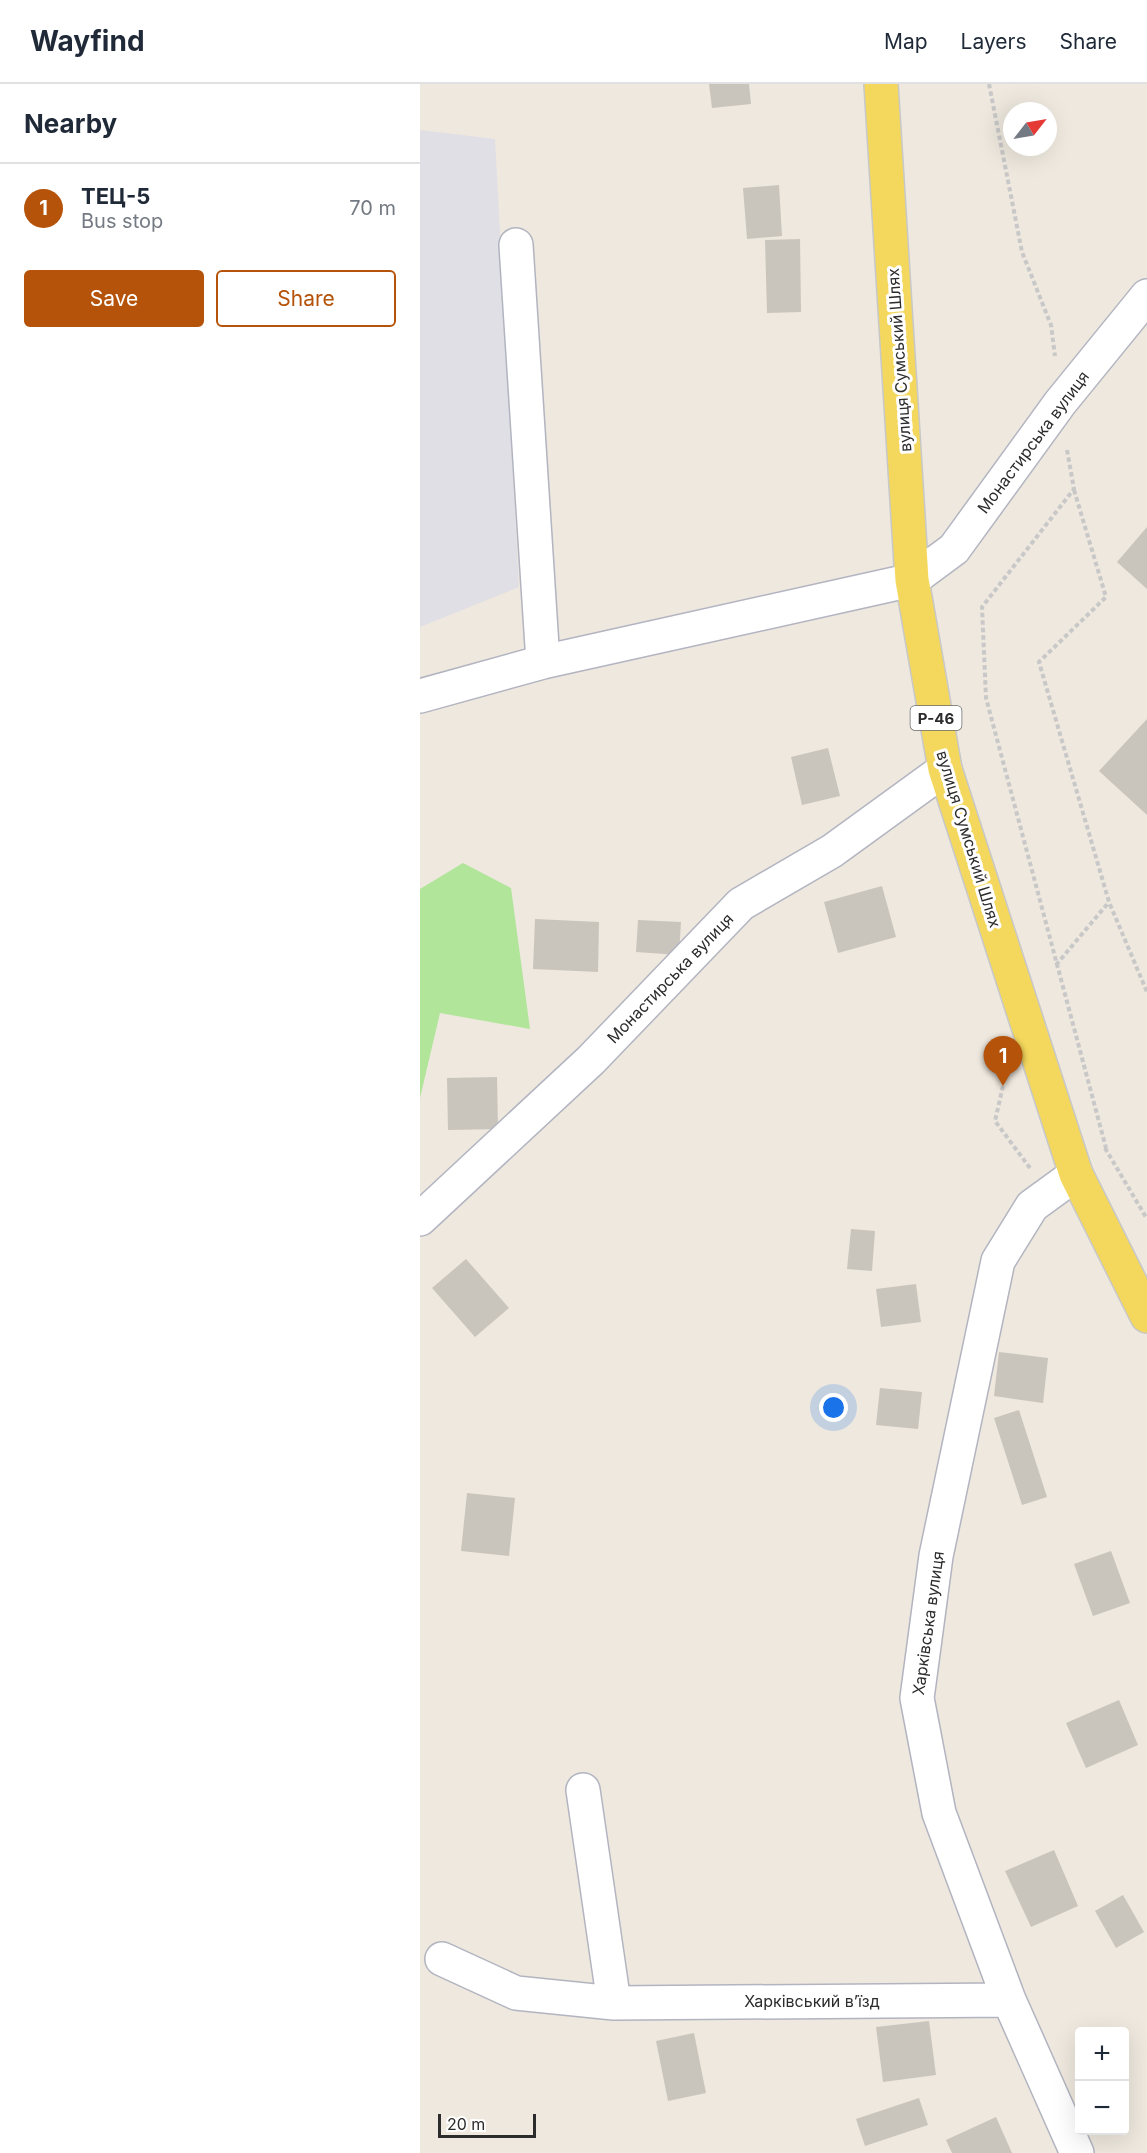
<!DOCTYPE html>
<html lang="en">
<head>
<meta charset="utf-8">
<style>
	:root { --surface:#fff; --page:#f6f6f7; --text:#1f2937; --muted:#747a83; --line:#e0e1e3; --accent:#b45309 }
	body { margin:0; font-family:Inter,sans-serif; background:var(--page); color:var(--text) }
	.controls { position:absolute; right:18px; bottom:18px; display:grid; overflow:hidden; border-radius:6px; box-shadow:0 6px 24px #0002 }
	.controls button { width:54px; height:54px; display:grid; place-items:center; padding:0; border:0; border-bottom:2px solid var(--line); background:var(--surface); color:var(--text); font:30px sans-serif }
	.compass { position:absolute; left:583px; top:18px; width:54px; height:54px; border-radius:50%; background:var(--surface); box-shadow:0 6px 24px #0002; rotate:59deg }
	.scale { position:absolute; left:18px; bottom:15px; width:98px; box-sizing:border-box; padding-left:6px; border:3px solid #2c2c2c; border-top:0; font-size:16px; line-height:21px; white-space:nowrap; color:#2c2c2c; -webkit-text-stroke:4px #fff; paint-order:stroke }
	.you { position:absolute; left:414px; top:1324px; width:21px; height:21px; margin:-15px; border:4px solid #fff; border-radius:50%; background:#1a73e8; box-shadow:0 0 0 9px #1a73e833 }
	.badge { display:grid; place-items:center; width:39px; height:39px; border-radius:50%; background:var(--accent); color:#fff; font-size:20px; font-weight:700 }
	.pin { position:absolute; translate:-50% -50px; filter:drop-shadow(0 2px 3px #0008) }
	.pin::after { content:''; position:absolute; top:32px; width:21px; height:18px; background:inherit; clip-path:polygon(0 0,100% 0,50% 100%) }
	.list { margin:0; padding:0; list-style:none }
	h2 { display:flex; justify-content:space-between; align-items:center; height:78px; margin:0; padding:0 24px; font-size:26px }
	h2 small { font-size:20px; font-weight:400; color:var(--muted) }
	.list li { display:grid; grid-template-columns:39px 1fr auto; gap:18px; align-items:center; box-sizing:border-box; height:90px; padding:0 24px; border-top:2px solid var(--line) }
	.list b { display:block; font-size:22px; white-space:nowrap }
	.list p { margin:0; font-size:20px; white-space:nowrap; color:var(--muted) }
	.list em { font-size:20px; font-style:normal; color:var(--muted) }
	.actions { display:flex; gap:12px; padding:18px 24px }
	.actions a { flex:1; padding:14px 0; border:2px solid var(--accent); border-radius:6px; text-align:center; font-size:21px; color:var(--accent) }
	.actions .main { background:var(--accent); color:#fff }
	.map { position:relative; flex:none; width:727px; height:2069px; overflow:hidden }
	header { display:flex; align-items:center; gap:36px; box-sizing:border-box; height:84px; padding:0 30px; background:var(--surface); border-bottom:2px solid var(--line) }
	header strong { font-size:28px }
	nav { display:flex; gap:33px; margin-inline-start:auto; font-size:21px }
	main { display:flex }
	aside { flex:1; background:var(--surface) }
	.map>svg:first-child { display:block }
	.industrial { fill:#e1dfe6 }
	.green { fill:#b0e59a }
	.building { fill:#c9c5bd }
	.lines { fill:none; stroke-linecap:round; stroke-linejoin:round }
	.minor-casing { stroke:#b2b4c0; stroke-width:36 }
	.major-casing { stroke:#c8c8c8; stroke-width:36 }
	.path { stroke:#c8c8c8; stroke-width:4; stroke-dasharray:4.5 3; stroke-linecap:butt }
	.minor { stroke:#fff; stroke-width:33 }
	.major { stroke:#f4d75d; stroke-width:33 }
	.labels { text-anchor:middle; dominant-baseline:central; stroke-width:6; stroke-linejoin:round; paint-order:stroke }
	.shield { fill:#fff; stroke:#6b6b6b; stroke-width:1.5 }
	.shield-label { font-size:15px; font-weight:bold; fill:#2c2c2c }
	.street-label { font-size:16px; fill:#2c2c2c; stroke:#fff }
</style>
</head>
<body>
<header>
<strong>Wayfind</strong>
<nav><a>Map</a><a>Layers</a><a>Share</a></nav>
</header>
<main>
<aside>
<h2>Nearby<small></small></h2>
<ul class="list">
<li><span class="badge">1</span><div><b>ТЕЦ-5</b><p>Bus stop</p></div><em>70 m</em></li>
</ul>
<div class="actions"><a class="main">Save</a><a>Share</a></div>
</aside>
<div class="map">
<svg width="727" height="2069" viewBox="0 0 727 2069">
	<rect width="100%" height="100%" fill="#eee8de"/>
	<path class="industrial" d="M0,46L75,55L99,503L0,543Z"/>
	<path class="green" d="M43,779L91,804L110,945L20,929L0,1014V805Z"/>
	<path class="building" d="M289,0H329L331,20L292,24Z
		M359,101L362,152L327,155L323,104Z
		M380,155L381,228L347,229L345,156Z
		M727,443V505L697,478Z
		M727,635V731L679,687Z
		M408,664L420,712L382,721L371,673Z
		M462,802L476,853L418,869L404,818Z
		M115,835L179,838L178,888L113,885Z
		M218,836L261,838L259,871L216,868Z
		M77,993L78,1045L28,1046L27,994Z
		M431,1145L455,1147L452,1187L427,1185Z
		M46,1175L89,1224L55,1253L12,1204Z
		M496,1200L501,1238L461,1243L456,1205Z
		M579,1268L628,1274L623,1319L574,1312Z
		M460,1304L502,1308L498,1345L456,1341Z
		M599,1326L627,1413L602,1421L574,1334Z
		M47,1409L95,1414L89,1472L41,1467Z
		M691,1467L710,1519L673,1532L654,1480Z
		M699,1616L718,1661L666,1684L646,1639Z
		M634,1766L658,1822L611,1843L585,1787Z
		M703,1811L724,1848L696,1864L675,1827Z
		M509,1937L516,1991L463,1998L456,1943Z
		M274,1949L286,2009L248,2017L236,1957Z
		M499,2014L508,2041L445,2062L436,2035Z
		M576,2033L592,2069H532L526,2056Z"/>
	<g class="lines">
		<defs>
			<path id="minor" d="M96,161L123,578
				M0,612L123,578L492,496L534,465L640,319L727,212
				M656,1090L612,1122L578,1177L516,1472L497,1614L519,1729L589,1916L657,2069
				M0,1135L171,976L321,820L412,767L525,685
				M22,1875L96,1909L194,1919L163,1706
				M194,1919L589,1916"/>
			<path id="major" d="M461,0L492,496L525,685L656,1090L727,1232"/>
		</defs>
		<use href="#minor" class="minor-casing"/>
		<use href="#major" class="major-casing"/>
		<path class="path" d="M569,0L602,168L631,241L635,272
			M647,366L654,405L562,523L566,614L686,1064
			M654,406L686,513L619,578L689,818L727,908
			M636,881L689,818
			M583,1002L575,1037L610,1084
			M685,1064L727,1135"/>
		<use href="#minor" class="minor"/>
		<use href="#major" class="major"/>
	</g>
	<g class="labels">
		<rect class="shield" x="490.5" y="622" width="51" height="24" rx="4.5"/>
		<g class="shield-label">
			<text x="516" y="634">Р-46</text>
		</g>
		<g class="street-label">
			<text transform="translate(479 276) rotate(-94)">вулиця Сумський Шлях</text>
			<text transform="translate(613 358) rotate(-53)">Монастирська вулиця</text>
			<text transform="translate(549 755) rotate(73)">вулиця Сумський Шлях</text>
			<text transform="translate(250 894) rotate(-46)">Монастирська вулиця</text>
			<text transform="translate(508 1539) rotate(-82)">Харківська вулиця</text>
			<text x="392" y="1917">Харківський в’їзд</text>
		</g>
	</g>
</svg>
<div class="controls">
<button>+</button>
<button>−</button>
</div>
<svg class="compass" viewBox="-18 -18 36 36"><path d="M0-13l5 13h-10z" fill="#e53935"/><path d="M0 13l5-13h-10z" fill="#747a83"/></svg>
<div class="scale">20 m</div>
<div class="you"></div>
<div class="pin badge" style="left:583px;top:1002px">1</div>
</div>
</main>
</body>
</html>
